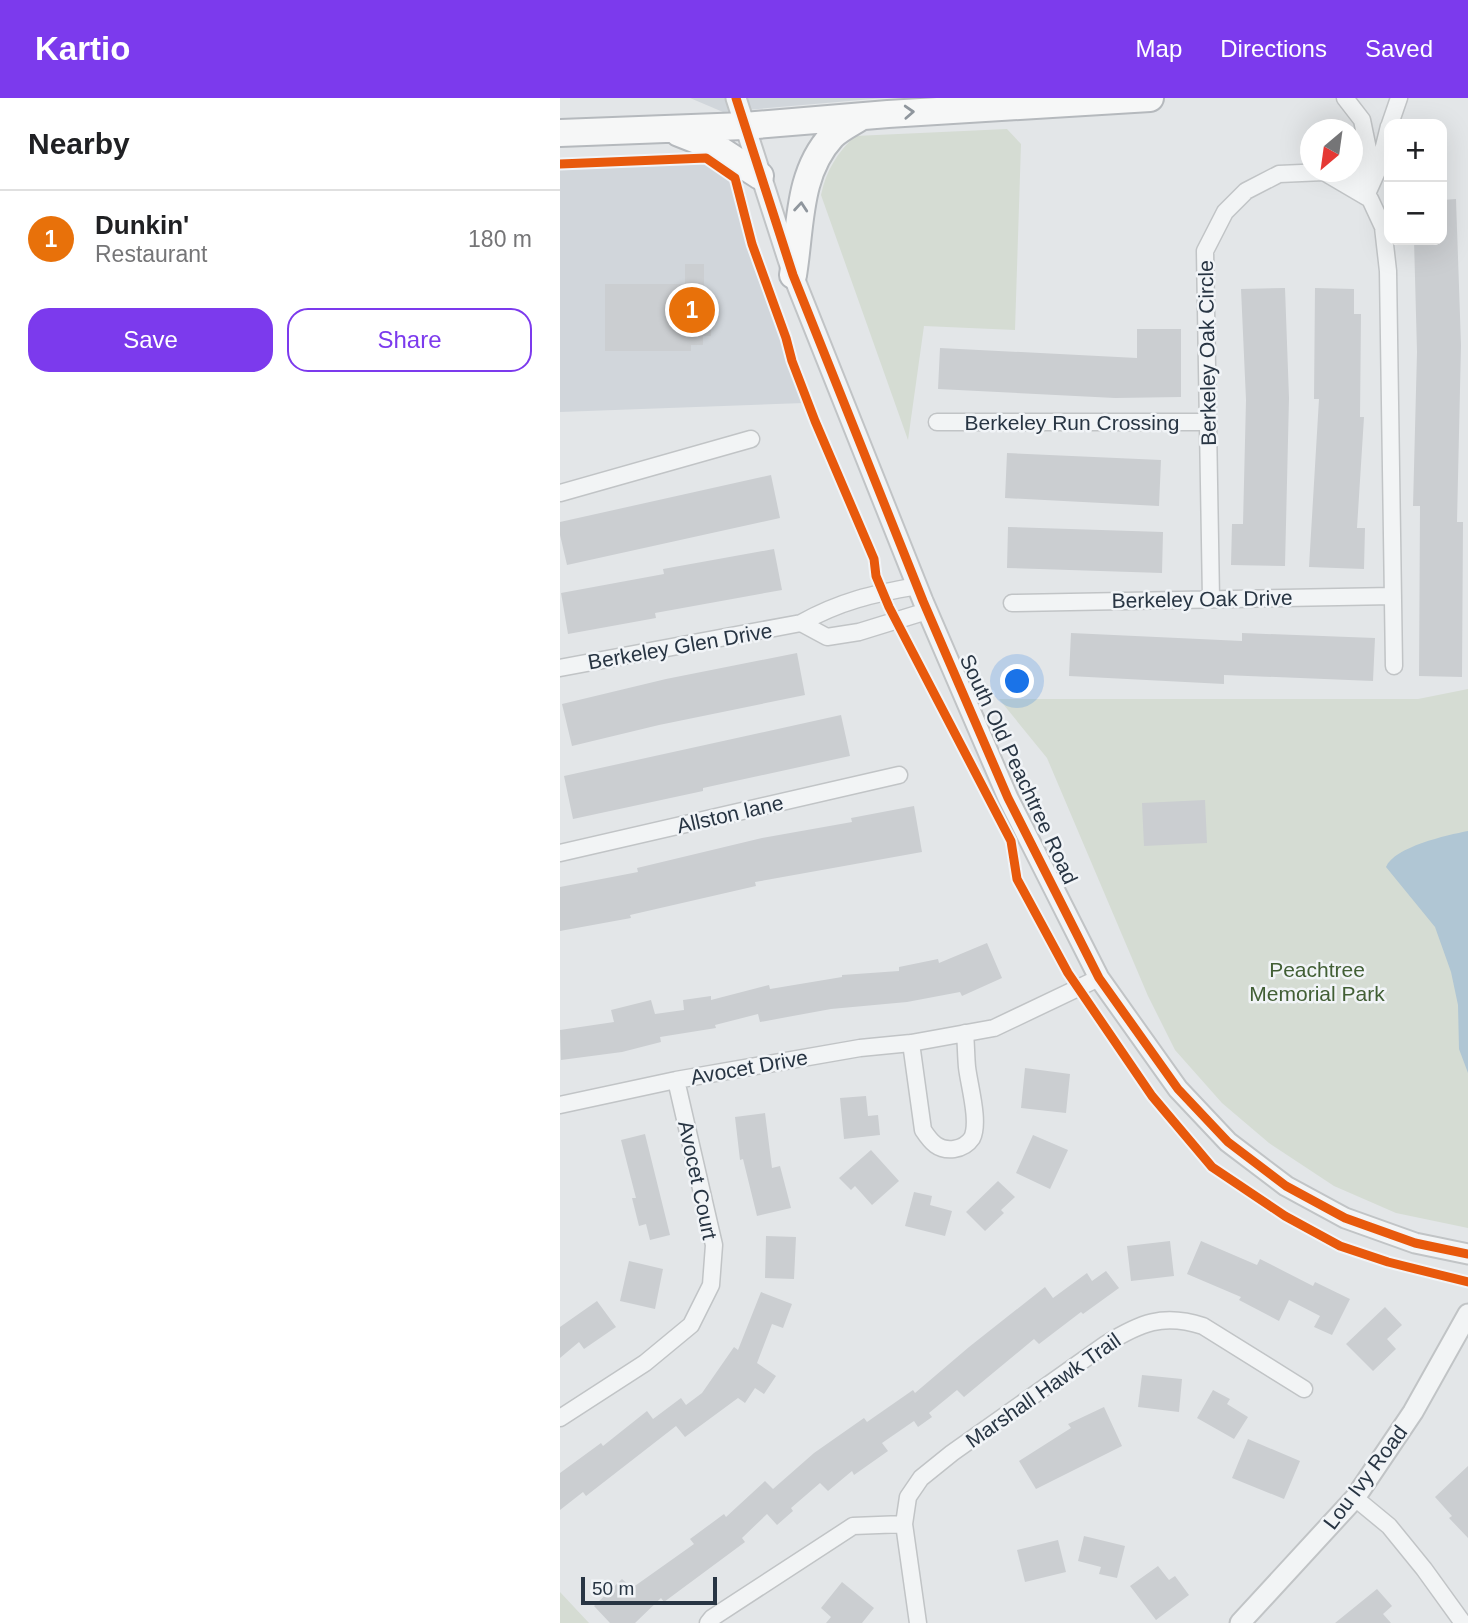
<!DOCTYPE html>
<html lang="en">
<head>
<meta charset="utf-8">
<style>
	:root { --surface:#fff; --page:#f6f6f6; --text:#202124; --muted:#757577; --line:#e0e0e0; --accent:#7c3aed }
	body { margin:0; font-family:Arial,sans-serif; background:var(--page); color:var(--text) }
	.controls { position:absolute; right:21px; top:21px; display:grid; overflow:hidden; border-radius:14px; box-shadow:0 7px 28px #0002 }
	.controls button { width:63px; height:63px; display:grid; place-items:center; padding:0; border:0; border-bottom:2px solid var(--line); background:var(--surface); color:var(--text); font:35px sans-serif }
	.compass { position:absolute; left:740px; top:21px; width:63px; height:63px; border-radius:50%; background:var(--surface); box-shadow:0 7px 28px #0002; rotate:209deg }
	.scale { position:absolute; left:21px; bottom:18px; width:136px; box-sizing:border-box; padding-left:7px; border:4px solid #283543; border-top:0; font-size:19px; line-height:24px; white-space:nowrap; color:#283543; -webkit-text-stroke:5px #f1f4f7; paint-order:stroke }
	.you { position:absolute; left:458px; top:584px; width:24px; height:24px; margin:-18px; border:5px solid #fff; border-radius:50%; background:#1a73e8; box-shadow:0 0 0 10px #1a73e833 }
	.badge { display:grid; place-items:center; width:46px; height:46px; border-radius:50%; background:var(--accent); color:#fff; font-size:23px; font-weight:700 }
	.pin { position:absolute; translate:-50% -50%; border:4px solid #fff; box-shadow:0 2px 7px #0006 }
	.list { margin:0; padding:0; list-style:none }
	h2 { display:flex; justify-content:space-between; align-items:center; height:91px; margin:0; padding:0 28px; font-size:30px }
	h2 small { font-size:23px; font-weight:400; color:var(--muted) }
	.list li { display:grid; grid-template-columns:46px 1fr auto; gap:21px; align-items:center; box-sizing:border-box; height:98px; padding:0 28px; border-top:2px solid var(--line) }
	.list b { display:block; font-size:26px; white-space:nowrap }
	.list p { margin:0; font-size:23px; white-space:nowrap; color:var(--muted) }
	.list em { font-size:23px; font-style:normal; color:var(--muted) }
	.actions { display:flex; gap:14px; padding:21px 28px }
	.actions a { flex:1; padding:16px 0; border:2px solid var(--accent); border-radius:21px; text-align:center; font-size:24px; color:var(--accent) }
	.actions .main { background:var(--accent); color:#fff }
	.map { position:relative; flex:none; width:908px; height:1525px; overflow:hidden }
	header { display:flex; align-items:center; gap:42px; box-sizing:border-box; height:98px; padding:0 35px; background:var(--accent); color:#fff }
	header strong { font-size:33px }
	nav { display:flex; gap:38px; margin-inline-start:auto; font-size:24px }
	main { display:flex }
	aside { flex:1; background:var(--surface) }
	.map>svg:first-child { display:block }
	.built { fill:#d1d6db }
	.green { fill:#d5dcd3 }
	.water { fill:#b0c6d4 }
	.building { fill:#cbced1 }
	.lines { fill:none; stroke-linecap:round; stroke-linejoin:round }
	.minor-casing { stroke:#c1c4c6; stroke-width:19 }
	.tertiary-casing { stroke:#c1c4c6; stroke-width:23 }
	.trunk-casing { stroke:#b5b9bd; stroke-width:30 }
	.minor { stroke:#f2f4f5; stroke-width:16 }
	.tertiary { stroke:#f2f4f5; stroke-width:19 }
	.trunk { stroke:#f6f7f7; stroke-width:26 }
	.cycleway-casing { stroke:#f1f4f7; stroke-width:13 }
	.cycleway { stroke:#e8590c; stroke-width:9 }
	.oneway { stroke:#8f969d }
	.labels { text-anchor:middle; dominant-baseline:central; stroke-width:5; stroke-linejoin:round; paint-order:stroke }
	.street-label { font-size:21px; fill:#283543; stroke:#f1f4f7 }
	.park-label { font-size:21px; fill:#425f35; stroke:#f1f4f7 }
</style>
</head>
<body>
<header>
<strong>Kartio</strong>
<nav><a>Map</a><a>Directions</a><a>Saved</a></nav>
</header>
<main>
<aside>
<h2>Nearby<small></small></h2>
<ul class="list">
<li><span class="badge" style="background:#e8710a">1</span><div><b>Dunkin'</b><p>Restaurant</p></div><em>180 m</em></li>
</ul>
<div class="actions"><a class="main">Save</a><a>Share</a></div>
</aside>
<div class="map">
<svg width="908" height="1525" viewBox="0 0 908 1525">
	<rect width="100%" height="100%" fill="#e3e6e8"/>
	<path class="built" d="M130,0H324L163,14Z
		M143,62L168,77L175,88L192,165L244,305L0,314V70Z"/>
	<path class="green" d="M447,31L461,46L455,232L364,228L348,342L261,97C266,73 277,55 295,38Z
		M908,591V1130L836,1115L774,1088L709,1045L662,1005L615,952L588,898L487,660L439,601H858Z
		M0,1494L29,1525H0Z"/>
	<path class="water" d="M908,733V975L899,951L898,907L891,874L875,829L826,769C834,749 887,737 908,733Z"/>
	<path class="building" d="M896,101L901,247L897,424H903L902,579L859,578L860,408H853L857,254L854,142H882V102Z
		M125,166H144V201H151V238H143V247H131V253H45V186H125Z
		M725,190L729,300L725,468L671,467L672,426H683L686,302L681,191Z
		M755,190L794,191V216H801L800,319H804L797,430H805L804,471L749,469L759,301H754Z
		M577,231H621V299L555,300L378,291L380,250L577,260Z
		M447,355L601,362L599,408L445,400Z
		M211,377L220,420L7,467L0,437V424Z
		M448,429L603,434L602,475L447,470Z
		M214,451L222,492L95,515L96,520L8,536L1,495L104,476L103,471Z
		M511,535L682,543V535L815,540L813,583L664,577V586L509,578Z
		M237,555L245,597L99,627L12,648L2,606L106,581Z
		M281,617L290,658L143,690V693L13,721L4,678Z
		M645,702L647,745L584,748L582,705Z
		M354,708L362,754L195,784L196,788L70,817L71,820L0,833V789L78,774L77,770L202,740L292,724L291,720Z
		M427,845L442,880L402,898L400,894L347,904L271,911L200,924L198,916L155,927L156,930L100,939L101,944L62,954L1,962L0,932L54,924L51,912L91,902L95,916L124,912L123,902L151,898V902L209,887L210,891L282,879V877L339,873V869L378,861L379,865Z
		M465,970L510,976L506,1015L461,1010Z
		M306,998L308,1018L318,1017L320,1037L284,1041L280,1000Z
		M205,1015L212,1070L220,1068L231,1110L197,1118L183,1061L180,1062L175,1019Z
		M85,1036L110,1137L90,1142L86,1126L79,1128L72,1100H76L61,1042Z
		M473,1037L508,1052L490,1091L456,1075Z
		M311,1052L339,1083L312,1107L295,1088L291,1092L279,1080Z
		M438,1083L455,1099L441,1112L444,1115L425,1133L406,1114Z
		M354,1094L372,1098L370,1107L392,1113L385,1138L345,1128Z
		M206,1138L236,1139L234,1181L205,1180Z
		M610,1143L614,1178L571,1183L567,1148Z
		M641,1143L697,1167L700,1161L753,1188L755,1184L790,1201L772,1237L754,1229L760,1218L729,1202L719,1223L679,1202L681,1199L627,1176Z
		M69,1163L103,1171L95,1211L60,1203Z
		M546,1173L559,1190L523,1216L521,1214L479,1246L474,1241L404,1299L397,1292L369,1315L372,1319L358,1329L354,1323L322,1345L328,1353L294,1377L292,1373L268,1393L260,1385L231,1410L233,1413L217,1427L207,1416L182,1440L185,1444L104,1504L101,1500L75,1525H50L34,1508L62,1481L72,1490L134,1446L130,1441L164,1416L166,1419L205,1383L213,1391L254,1355L304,1320L307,1324L353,1292L355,1295L409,1249L485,1189L493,1200L527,1175L532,1183Z
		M201,1194L232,1206L223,1230L212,1226L197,1265L216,1278L204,1296L195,1290L185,1305L178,1300L125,1339L116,1328L26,1398L23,1394L0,1412V1375L41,1345L43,1348L87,1313L93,1321L121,1300L126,1307L142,1295L174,1249L178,1252Z
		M37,1203L56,1229L24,1251L19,1244L0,1260V1229Z
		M825,1209L842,1227L827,1241L836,1251L813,1273L786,1246Z
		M582,1277L622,1281L619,1314L578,1309Z
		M653,1292L670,1301L667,1306L688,1319L674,1341L637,1320Z
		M544,1309L562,1348L476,1391L459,1363L511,1330L508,1326Z
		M688,1341L740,1363L724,1401L672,1380Z
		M908,1368V1440L889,1420L892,1418L875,1399Z
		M524,1438L565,1448L557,1480L539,1476L541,1469L518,1463Z
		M498,1442L506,1474L465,1484L457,1452Z
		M598,1468L609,1482L615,1478L629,1497L596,1522L570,1488Z
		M282,1484L314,1510L302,1525H266L271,1519L261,1510Z
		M817,1491L832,1508L823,1516L831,1525H775Z"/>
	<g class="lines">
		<defs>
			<path id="minor" d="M785,0L802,22L809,56L802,73L791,89
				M830,26L839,0
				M806,98L819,69L829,28
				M377,324H648
				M0,395L191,341
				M651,501L645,153L665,114L686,93L719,76L764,74L810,101L823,129L828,173L834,568
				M452,505L833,498
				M241,525L267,539L299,534L367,513
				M0,570L241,525C281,503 312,496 357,488
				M0,755L339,677
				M351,945L363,1032C371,1044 378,1053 394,1051C401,1050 408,1046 412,1040C420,1024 409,987 407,969C406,958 406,946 405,935
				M0,1007L116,982L300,950L351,945L434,930L539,880
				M0,1320L85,1265L131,1227L151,1187L154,1147L116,982
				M795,1400L829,1428L864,1471L903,1525
				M148,1525L152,1520L293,1428L344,1426
				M358,1525L344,1426L348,1399L361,1380L392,1355L546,1246C580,1225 603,1215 643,1228L744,1291"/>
			<path id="tertiary" d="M176,0L233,177L363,503L448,700L539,880L618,991L668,1044L726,1088L785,1120L855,1145L908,1156
				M680,1525L795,1400L853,1314L908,1216"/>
			<path id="trunk" d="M0,35L184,28L328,16L590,0
				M119,35L157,50L200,78
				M233,177C241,129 237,76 272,38C279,31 291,25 299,20"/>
		</defs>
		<use href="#minor" class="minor-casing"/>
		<use href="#tertiary" class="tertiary-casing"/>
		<use href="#trunk" class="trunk-casing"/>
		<use href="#minor" class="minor"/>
		<use href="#tertiary" class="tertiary"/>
		<use href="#trunk" class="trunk"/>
		<defs>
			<path id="cycleway" d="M176,0L233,177L363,503L448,700L539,880L618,991L668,1044L726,1088L785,1120L855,1145L908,1156
				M0,66L146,60L175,80L192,146L226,240L232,263L255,323L314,461L316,478L329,509L451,743L457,781L508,875L592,998L652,1069L725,1118L780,1148L828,1164L908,1184"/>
		</defs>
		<use href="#cycleway" class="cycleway-casing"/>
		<use href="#cycleway" class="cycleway"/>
	</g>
	<defs><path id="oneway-chevron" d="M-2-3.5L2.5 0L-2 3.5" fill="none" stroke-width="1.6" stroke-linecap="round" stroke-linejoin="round" transform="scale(1.75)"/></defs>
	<g class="oneway">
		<use href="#oneway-chevron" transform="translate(349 14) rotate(-3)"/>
		<use href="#oneway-chevron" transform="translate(241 109) rotate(-85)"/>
	</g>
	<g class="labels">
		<g class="street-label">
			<text transform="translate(647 255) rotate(-91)">Berkeley Oak Circle</text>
			<text x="512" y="324">Berkeley Run Crossing</text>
			<text transform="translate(642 501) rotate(-1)">Berkeley Oak Drive</text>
			<text transform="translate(120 548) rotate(-10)">Berkeley Glen Drive</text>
			<text transform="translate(459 671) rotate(65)">South Old Peachtree Road</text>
			<text transform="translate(170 716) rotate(-13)">Allston lane</text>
			<text transform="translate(189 969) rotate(-10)">Avocet Drive</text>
			<text transform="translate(138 1082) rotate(78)">Avocet Court</text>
			<text transform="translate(483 1292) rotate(-35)">Marshall Hawk Trail</text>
			<text transform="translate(805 1379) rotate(-53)">Lou Ivy Road</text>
		</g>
		<g class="park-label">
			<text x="757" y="871">Peachtree<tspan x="757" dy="24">Memorial Park</tspan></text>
		</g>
	</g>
</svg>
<div class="controls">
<button>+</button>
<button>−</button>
</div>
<svg class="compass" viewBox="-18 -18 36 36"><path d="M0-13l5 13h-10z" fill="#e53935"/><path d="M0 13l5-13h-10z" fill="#757577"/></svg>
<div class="scale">50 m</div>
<div class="you"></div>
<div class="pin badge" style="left:132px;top:212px;background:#e8710a">1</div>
</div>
</main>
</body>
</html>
